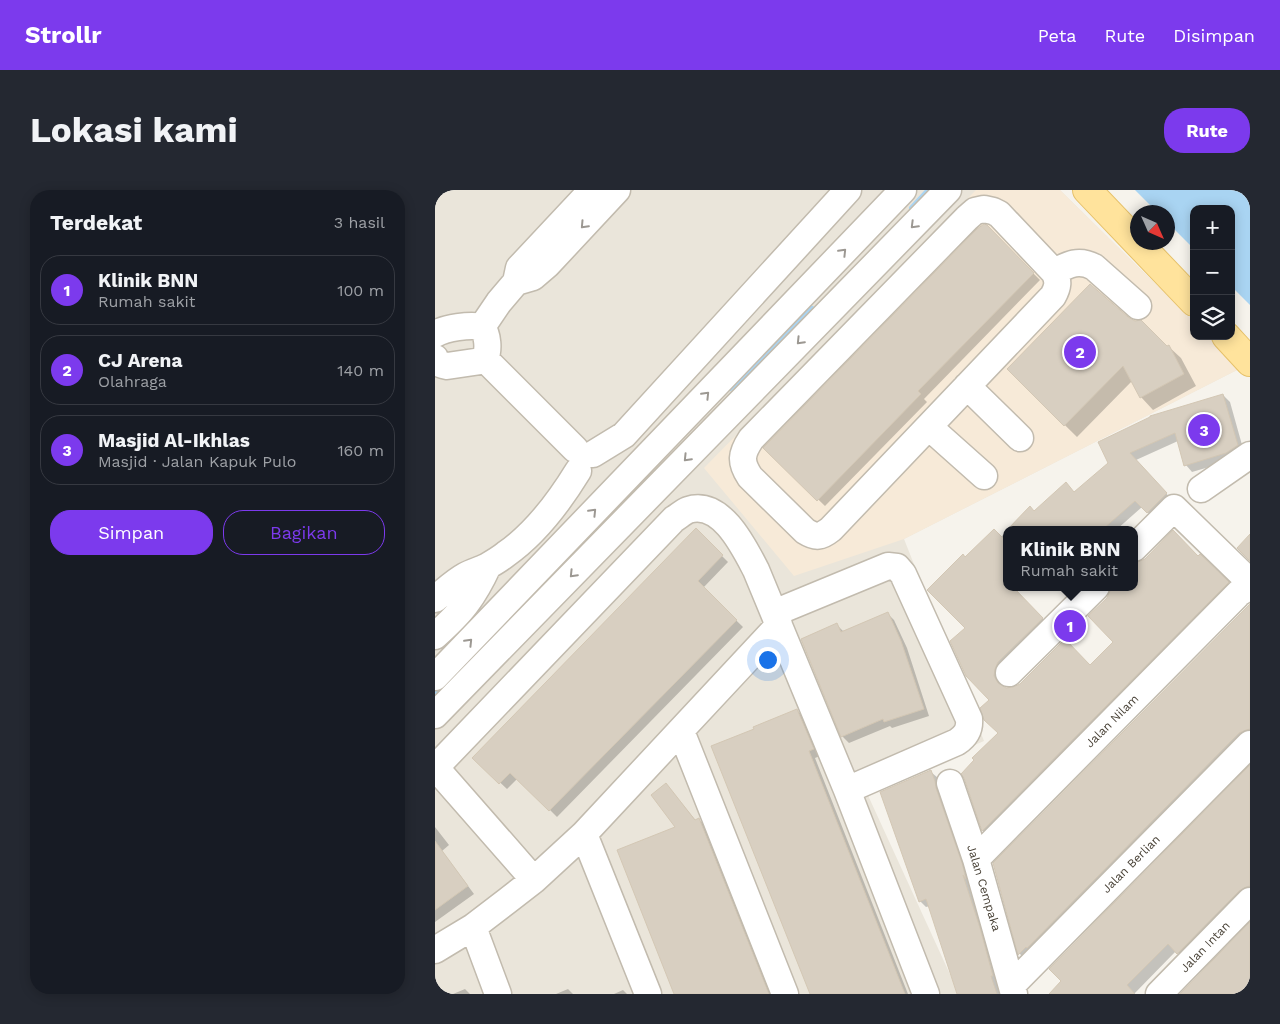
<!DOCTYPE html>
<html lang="id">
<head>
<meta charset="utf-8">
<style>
	:root { --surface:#171b24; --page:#242831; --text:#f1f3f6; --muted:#9ea1a6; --line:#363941; --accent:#7c3aed }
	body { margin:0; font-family:"Work Sans",sans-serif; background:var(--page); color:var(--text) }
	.controls { position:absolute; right:15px; top:15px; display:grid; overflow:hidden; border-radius:10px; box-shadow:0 2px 12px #0003 }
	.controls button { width:45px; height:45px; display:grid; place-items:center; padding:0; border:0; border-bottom:1px solid var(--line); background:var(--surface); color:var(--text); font:25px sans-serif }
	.compass { position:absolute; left:695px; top:15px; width:45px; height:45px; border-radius:50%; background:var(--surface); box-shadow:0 2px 12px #0003; rotate:135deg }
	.you { position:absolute; left:332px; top:469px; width:18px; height:18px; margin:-12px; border:4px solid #fff; border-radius:50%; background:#1a73e8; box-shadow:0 0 0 8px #1a73e833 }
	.badge { display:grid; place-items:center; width:32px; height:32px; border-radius:50%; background:var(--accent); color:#fff; font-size:16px; font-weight:700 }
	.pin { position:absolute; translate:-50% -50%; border:2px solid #fff; box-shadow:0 1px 5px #0006 }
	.popup { position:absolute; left:568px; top:336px; width:135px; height:65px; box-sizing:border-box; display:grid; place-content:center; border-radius:10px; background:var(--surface); filter:drop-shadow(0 1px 4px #0005); font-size:16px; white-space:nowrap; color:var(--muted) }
	.popup b { font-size:19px; color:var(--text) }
	.popup::after { content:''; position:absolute; left:50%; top:100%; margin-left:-10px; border:10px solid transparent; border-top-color:var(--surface) }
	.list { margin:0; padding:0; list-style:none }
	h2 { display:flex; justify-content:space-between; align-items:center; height:65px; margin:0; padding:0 20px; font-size:21px }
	h2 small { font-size:16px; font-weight:400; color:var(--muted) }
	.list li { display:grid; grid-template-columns:32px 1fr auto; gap:15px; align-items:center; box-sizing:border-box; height:70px; margin:0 10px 10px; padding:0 10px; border:1px solid var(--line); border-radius:20px }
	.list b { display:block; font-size:19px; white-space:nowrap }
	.list p { margin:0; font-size:16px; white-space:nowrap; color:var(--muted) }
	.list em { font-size:16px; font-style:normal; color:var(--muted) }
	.actions { display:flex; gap:10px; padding:15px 20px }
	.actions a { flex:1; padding:11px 0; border:1px solid var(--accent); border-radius:20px; text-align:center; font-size:18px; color:var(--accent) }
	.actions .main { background:var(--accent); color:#fff }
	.icon { flex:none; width:28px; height:28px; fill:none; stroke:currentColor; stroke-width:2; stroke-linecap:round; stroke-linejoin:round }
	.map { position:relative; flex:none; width:815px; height:804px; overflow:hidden; border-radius:20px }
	header { display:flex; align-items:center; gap:30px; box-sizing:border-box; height:70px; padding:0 25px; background:var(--accent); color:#fff }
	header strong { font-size:24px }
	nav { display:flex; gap:28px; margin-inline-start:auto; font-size:18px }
	.intro { display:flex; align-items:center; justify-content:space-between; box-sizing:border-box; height:120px; padding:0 30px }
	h1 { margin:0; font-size:35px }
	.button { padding:12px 22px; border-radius:20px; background:var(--accent); color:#fff; font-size:18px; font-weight:700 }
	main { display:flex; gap:30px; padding:0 30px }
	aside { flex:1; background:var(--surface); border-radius:20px; box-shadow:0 2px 12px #0003 }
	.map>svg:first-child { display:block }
	.residential { fill:#eae5da }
	.commercial { fill:#f7ead8 }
	.water { fill:#a9d4f2 }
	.shadow { fill:#0003 }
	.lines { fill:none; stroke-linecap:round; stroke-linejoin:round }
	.stream { stroke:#a9d4f2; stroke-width:6 }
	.building { fill:#d8cfc1; stroke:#d3c7b4 }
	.minor-casing { stroke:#c2bbae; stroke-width:29 }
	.major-casing { stroke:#e6c16a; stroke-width:30 }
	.minor { stroke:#fff; stroke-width:26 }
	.major { stroke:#ffe39c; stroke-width:28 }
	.oneway { stroke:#9c9892 }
	.labels { text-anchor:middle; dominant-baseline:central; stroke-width:4.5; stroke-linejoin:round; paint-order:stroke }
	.street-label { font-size:12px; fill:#4b4439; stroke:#fff }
</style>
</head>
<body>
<header>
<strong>Strollr</strong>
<nav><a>Peta</a><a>Rute</a><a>Disimpan</a></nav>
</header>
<div class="intro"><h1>Lokasi kami</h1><a class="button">Rute</a></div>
<main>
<aside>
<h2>Terdekat<small>3 hasil</small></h2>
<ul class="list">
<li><span class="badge">1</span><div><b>Klinik BNN</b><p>Rumah sakit</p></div><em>100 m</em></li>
<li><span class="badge">2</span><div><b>CJ Arena</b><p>Olahraga</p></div><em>140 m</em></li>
<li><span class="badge">3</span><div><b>Masjid Al-Ikhlas</b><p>Masjid · Jalan Kapuk Pulo</p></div><em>160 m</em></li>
</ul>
<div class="actions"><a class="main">Simpan</a><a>Bagikan</a></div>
</aside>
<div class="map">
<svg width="815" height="804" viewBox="0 0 815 804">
	<rect width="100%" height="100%" fill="#f6f3ec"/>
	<path class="residential" d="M0,0H625L759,132V146H774L806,178L469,349L549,551L431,601L524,804H0Z"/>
	<path class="commercial" d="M541,0H625L759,132V146H774L806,178L469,349L359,386L269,278Z"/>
	<path class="water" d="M700,0H815V115L796,96V19H759V59L733,33L732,22H722Z"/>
	<path class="shadow" d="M551,36L605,90L489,209L492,212L390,316L330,258Z
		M692,128L699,132L731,157L733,156L746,168L761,196L718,220L706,207L697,191L642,247L573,179Z
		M788,205L795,212L809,262L798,270L757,282L751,275L743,251L701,270L738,311L719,328L707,317L681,340H573L599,322L640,303L674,273Z
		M261,340L293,372L268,398L308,437L122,627L83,588L72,599L39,568Z
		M571,342V397H584L580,401L614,435L566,487V495L569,499H579L655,476L680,452L699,397V374L763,368L765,366L799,400L555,647L548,641L530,588L564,543L556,510L531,438L530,368L566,347Z
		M626,397H653L639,410Z
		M815,415V549L592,771L585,764L559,674Z
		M453,424L459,430L472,458L494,526L457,538L455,536L414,553L408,547L367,449L402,435L408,441Z
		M362,520L368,527L385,566L380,568L473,804H376L321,539Z
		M815,577V706L751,770L741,761L699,804H616Z
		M496,582L503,588L533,681L564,792L562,793L566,804H523L495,716L491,717L485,711Z
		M231,594L261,631L264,630L271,636L338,804H240L242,637Z
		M0,637L14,655L7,661L39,704L0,732Z
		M30,799L35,804H18Z
		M133,799L138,804H121Z
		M188,800L192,804H179Z"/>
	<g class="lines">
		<path class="stream" d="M477,18L494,0
			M295,198L377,119
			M0,506L15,490"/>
	</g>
	<path class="building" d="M549,34L552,35L599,83L483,201L486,204L382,311L328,258L542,39Z
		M655,94L693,127L700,131L706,130L732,156L734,155L749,184L705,208L688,176L629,236L572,179Z
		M788,204L803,255L791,263L749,276L740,243L695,263L732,303L712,323L700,311L667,340H572L595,316L599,321L631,292L639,302L673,273L663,252L715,227V226Z
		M261,338L288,365L263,391L302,430L114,621L75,583L64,594L37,568Z
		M559,339L571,351V397H578L608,428L563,472L560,479L559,486L563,493L571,498L578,497L585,494L630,449L655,475L678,452L653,426L672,408L675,401L676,397H699V373L703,372L710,369L738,340L763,366L765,364L794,392L547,641L529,588L526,584L539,570L537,568L563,543L549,530L545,518L554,510L531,486L515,451L530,438L492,400L528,364L530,367Z
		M815,344V371L802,358Z
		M815,414V539L811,540L804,543L592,758L591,757L583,765L558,673Z
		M453,422L466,451L489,519L449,532L448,529L406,547L366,449L402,433L406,442Z
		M362,519L379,559L374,561L470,804H375L276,556L319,539L318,537Z
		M815,575V696L811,697L804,701L742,764L733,754L692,795L700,804H614L626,791L614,779Z
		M496,580L500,591L501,598L527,673L531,689L528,685L545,738L558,786H556L562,804H522L491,709L484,712L445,602Z
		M231,593L260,630L264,628L334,804H239L182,660L240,637L216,605Z
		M0,651L33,696L0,720Z
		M815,732V804H745Z"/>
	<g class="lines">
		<defs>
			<path id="minor" d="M549,19L558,21L564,24L619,82C624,91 623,97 618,106L396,339C386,347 381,348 370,341L315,287C305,272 306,264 316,249L532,28L540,21Z
				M619,82C634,74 644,69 659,77L703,116
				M81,92L98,87L112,75L182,0
				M47,137L64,112L81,92L84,78L157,0
				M0,144C10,138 35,134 47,137C53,145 54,160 50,169L46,171L12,176C7,175 2,174 0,168
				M50,169L140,259
				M532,196L585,248
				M494,237L549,286
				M158,264L189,245L413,0
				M766,299L815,265
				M699,358L739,318L815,392
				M0,409C10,401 19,392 30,386C37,382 45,380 51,377C58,373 65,369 71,364C101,343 124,312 143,281
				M339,423L453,376L462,377L468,384L534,529C535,540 531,546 522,552L412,600
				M0,446C11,436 22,426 31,414C40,402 47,389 53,376
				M574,483L661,397
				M0,487L468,0
				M0,525L513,0
				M246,541L350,804
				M0,577L99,690
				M0,578L239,329C244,326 248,322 253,320C286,309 309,357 321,380L412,600L491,804
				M515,593L541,669L579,804
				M149,644L213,804
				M541,669L804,403L815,396
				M38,737L63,804
				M0,760L38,737L72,711L99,690L149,644L344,435
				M577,795L815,554
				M724,804L815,711"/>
			<path id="major" d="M652,0L759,112
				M791,146L815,172"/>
		</defs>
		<use href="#minor" class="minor-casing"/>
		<use href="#major" class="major-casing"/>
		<use href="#minor" class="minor"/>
		<use href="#major" class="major"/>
	</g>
	<defs><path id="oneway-chevron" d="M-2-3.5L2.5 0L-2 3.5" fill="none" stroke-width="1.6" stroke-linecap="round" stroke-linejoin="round" transform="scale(1.25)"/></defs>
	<g class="oneway">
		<use href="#oneway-chevron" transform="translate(149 35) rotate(133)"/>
		<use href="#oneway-chevron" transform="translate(479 35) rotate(135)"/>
		<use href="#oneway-chevron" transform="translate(408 62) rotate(-46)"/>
		<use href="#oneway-chevron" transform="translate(365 151) rotate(134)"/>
		<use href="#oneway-chevron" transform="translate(271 205) rotate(-46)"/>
		<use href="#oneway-chevron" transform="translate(252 268) rotate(134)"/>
		<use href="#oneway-chevron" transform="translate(158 322) rotate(-46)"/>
		<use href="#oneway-chevron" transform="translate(138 384) rotate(134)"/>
		<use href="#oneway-chevron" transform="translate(34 452) rotate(-46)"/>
	</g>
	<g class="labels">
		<g class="street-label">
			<text transform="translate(677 531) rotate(-45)">Jalan Nilam</text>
			<text transform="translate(696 674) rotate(-45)">Jalan Berlian</text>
			<text transform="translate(549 698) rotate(73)">Jalan Cempaka</text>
			<text transform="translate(770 757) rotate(-46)">Jalan Intan</text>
		</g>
	</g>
</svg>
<div class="controls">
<button>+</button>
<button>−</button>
<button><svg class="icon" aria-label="layers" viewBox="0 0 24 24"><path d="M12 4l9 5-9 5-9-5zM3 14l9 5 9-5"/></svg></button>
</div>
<svg class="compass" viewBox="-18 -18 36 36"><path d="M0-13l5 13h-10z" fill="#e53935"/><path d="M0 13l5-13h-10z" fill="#9ea1a6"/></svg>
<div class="you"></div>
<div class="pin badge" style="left:635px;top:436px">1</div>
<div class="popup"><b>Klinik BNN</b>Rumah sakit</div>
<div class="pin badge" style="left:645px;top:162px">2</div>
<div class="pin badge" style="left:769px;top:240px">3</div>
</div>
</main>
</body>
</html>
